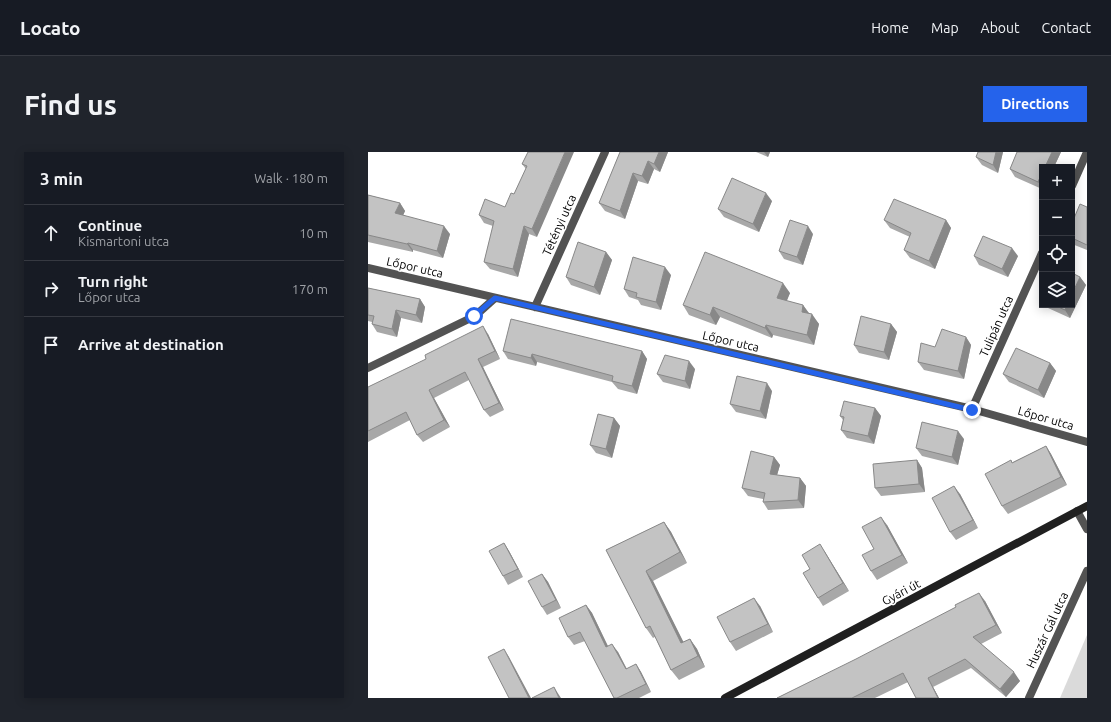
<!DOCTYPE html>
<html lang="en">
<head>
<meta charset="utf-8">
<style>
	:root { --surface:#171b24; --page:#20242c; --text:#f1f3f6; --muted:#9ea1a6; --line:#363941; --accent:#2563eb }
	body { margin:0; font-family:Ubuntu,sans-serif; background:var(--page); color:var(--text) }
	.controls { position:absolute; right:12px; top:12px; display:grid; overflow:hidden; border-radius:0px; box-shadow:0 2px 10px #0003 }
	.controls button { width:36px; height:36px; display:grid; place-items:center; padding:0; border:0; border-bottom:1px solid var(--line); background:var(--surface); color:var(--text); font:20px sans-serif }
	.stop { position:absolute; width:12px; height:12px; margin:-9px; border:3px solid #2563eb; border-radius:50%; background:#fff }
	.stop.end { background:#2563eb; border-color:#fff; box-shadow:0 1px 4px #0008 }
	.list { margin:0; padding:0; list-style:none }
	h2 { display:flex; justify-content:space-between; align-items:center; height:52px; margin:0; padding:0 16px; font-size:17px }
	h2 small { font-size:13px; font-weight:400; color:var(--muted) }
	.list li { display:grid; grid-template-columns:26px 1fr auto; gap:12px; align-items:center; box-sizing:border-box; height:56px; padding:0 16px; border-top:1px solid var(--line) }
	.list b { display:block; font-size:15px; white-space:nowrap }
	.list p { margin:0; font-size:13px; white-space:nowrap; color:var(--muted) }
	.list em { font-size:13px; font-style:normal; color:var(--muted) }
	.icon { flex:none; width:22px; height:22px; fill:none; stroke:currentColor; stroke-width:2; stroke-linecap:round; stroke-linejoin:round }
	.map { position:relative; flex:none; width:719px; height:546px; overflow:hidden; border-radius:0px }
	header { display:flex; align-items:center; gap:24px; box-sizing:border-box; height:56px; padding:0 20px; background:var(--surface); border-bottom:1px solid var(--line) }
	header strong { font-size:19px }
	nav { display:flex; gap:22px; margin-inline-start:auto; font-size:14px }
	.intro { display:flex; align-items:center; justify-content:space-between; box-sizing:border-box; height:96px; padding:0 24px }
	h1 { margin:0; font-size:28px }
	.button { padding:10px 18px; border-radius:0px; background:var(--accent); color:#fff; font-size:14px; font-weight:700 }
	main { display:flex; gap:24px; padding:0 24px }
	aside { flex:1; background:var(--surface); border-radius:0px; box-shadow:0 2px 10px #0003 }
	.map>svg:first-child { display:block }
	.green { fill:#dadada }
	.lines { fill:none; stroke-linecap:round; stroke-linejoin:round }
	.street { stroke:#535353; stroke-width:8 }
	.secondary { stroke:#202020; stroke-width:8 }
	.wall { fill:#a8a8a8 }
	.shaded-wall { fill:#888 }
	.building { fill:#c3c3c3; stroke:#888 }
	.route { stroke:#2563eb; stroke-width:5 }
	.labels { text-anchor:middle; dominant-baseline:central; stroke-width:3; stroke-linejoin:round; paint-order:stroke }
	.street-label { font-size:12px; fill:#000; stroke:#fff }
</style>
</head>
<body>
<header>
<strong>Locato</strong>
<nav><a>Home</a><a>Map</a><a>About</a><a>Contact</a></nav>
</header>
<div class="intro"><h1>Find us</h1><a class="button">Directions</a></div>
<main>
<aside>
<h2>3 min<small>Walk · 180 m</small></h2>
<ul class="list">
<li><svg class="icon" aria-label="ahead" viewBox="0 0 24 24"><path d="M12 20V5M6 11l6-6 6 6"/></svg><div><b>Continue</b><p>Kismartoni utca</p></div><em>10 m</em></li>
<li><svg class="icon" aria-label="right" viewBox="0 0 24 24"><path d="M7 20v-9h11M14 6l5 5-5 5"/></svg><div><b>Turn right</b><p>Lőpor utca</p></div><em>170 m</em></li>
<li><svg class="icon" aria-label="arrive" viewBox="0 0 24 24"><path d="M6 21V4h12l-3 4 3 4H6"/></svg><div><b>Arrive at destination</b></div></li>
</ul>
</aside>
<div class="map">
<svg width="719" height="546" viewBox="0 0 719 546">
	<rect width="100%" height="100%" fill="#fff"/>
	<path class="green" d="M719,483V546H692Z"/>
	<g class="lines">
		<path class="street" d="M704,34L719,0
			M0,116L604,257L719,290
			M167,155L237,0
			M0,216L107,164L127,146
			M604,257L674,101
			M709,359L719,377
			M661,546L719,419"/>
		<path class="secondary" d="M357,546L719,354"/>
	</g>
	<path class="wall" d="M160,0L169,85L161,82L150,125L122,117L116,110L125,74L116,71L111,63L137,55L146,42L158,17L154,12Z
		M252,0H300L292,20L286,17L280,32L270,29L257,67L237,59L231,51Z
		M388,0H402L400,5Z
		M610,0H635L630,21L614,13L608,5Z
		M649,0H693L686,15H674V37L647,25L642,17Z
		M0,43L32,51L37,59L35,63L82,82L75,106L45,98V100L0,90Z
		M404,49L391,80L356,65L350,57Z
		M719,55V98L704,92V71Z
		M516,68H578L583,76L567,117L542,106L536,98L542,85L522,76Z
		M445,82L435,113L416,107L411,99Z
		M238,100L244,108L232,143L203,133L198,125Z
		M606,104H650L640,125L611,113Z
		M303,123L293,158L273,153L270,148L261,145L256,137Z
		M712,125L718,133L702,166L680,156L678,153H704Z
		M0,136L52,147L57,155L54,171L33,166L29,185L9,180L4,172V170L0,169Z
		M422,141L418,149L435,153L441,161L451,172L446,193L405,183L404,186L352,165L348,173L321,163L315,153Z
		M523,172L529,180L521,208L491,201L486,193Z
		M120,182L132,207L115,215L136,258L122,265L116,258L101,228L66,246L82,275L55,290L49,283L42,268L0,290V235Z
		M598,185L603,193L596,227L556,218L550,210L567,195Z
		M135,199H274L279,207L269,242L250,237L244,230L169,210L168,214L140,207Z
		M682,211L688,219L676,246L641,230L635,222Z
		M327,217L322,237L295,230L289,222Z
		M404,239L398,267L368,260L362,252Z
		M507,256L513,264L506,292L479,286L473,278L475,268L472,264Z
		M246,266L252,274L244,306L228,301L222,293Z
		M596,287L590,313L554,304L548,296Z
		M678,294L683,302L699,333L640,362L634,354L645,310Z
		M406,305L412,313L409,323L432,326L438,334L436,356L400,358L395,350V347L380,344L374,336Z
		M549,308L554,316L557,340L513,344L507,336Z
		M592,342L610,376L588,388L582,380Z
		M296,370L303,380L319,411L285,429L315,490L322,487L329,497L337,515L311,528L303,518L287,485L285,486L278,476L238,398Z
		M519,373L540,411L509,428L503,419L506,397Z
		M136,391L141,399L155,425L140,433L135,424Z
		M457,400L481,439L455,454L450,446L442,417Z
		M174,422L180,430L193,456L179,463L174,455Z
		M617,449L634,481L613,492L652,529L638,545L603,516L565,535L571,546H548L540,530L507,546H409Z
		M218,453L224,461L240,494L250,500L259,517L268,512L273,520L283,540L271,546H246L217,489L206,493L200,485Z
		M392,454L405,480L368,499L362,490Z"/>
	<path class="shaded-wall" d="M197,0H206L169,85L164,77Z
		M291,0H300L292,20L286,12Z
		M396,0H402L400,5Z
		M628,0H635L630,21L625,13Z
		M684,0H693L686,15H677Z
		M280,9L286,17L280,32L274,24Z
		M265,21L270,29L257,67L252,59Z
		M674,21V36L670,30Z
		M398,41L404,49L391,80L385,72Z
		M32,51L37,59L33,68L27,61Z
		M578,68L583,76L567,117L561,109Z
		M76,74L82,82L75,106L69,99Z
		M156,74L161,82L150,125L145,117Z
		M440,74L445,82L435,113L429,105Z
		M40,91L45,98V100L39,92Z
		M644,96L650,104L640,125L634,117Z
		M238,100L244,108L232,143L226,135Z
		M297,115L303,123L293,158L288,150Z
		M712,125L718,133L702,166L697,158L699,153H704V142Z
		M415,131L422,141L416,156L409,146Z
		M52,147L57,155L54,171L48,163Z
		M435,153L442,163L434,160Z
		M345,155L352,165L348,173L342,163Z
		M28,158L33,166L29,185L24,177Z
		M444,162L451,172L446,193L439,183Z
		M523,172L529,180L521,208L516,200Z
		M398,173L405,183L404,186L397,176Z
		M115,174L120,182L132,207L127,199Z
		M598,185L603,193L596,227L590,219Z
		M274,199L279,207L269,242L264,234Z
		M164,202L169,210L168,214L163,206Z
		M110,207L115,215L136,258L131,251Z
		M321,209L327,217L322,237L317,229Z
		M682,211L688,219L676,246L670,238Z
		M399,231L404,239L398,267L392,259Z
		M61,238L66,246L82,275L76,268Z
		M507,256L513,264L506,292L500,284Z
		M246,266L252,274L244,306L238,297Z
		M590,279L596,287L590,313L584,305Z
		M678,294L683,302L699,333L693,325Z
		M406,305L412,313L407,330L402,322Z
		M549,308L554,316L557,340L551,332Z
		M432,326L438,334L436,356L430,348Z
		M586,334L592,342L610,376L605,368Z
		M513,365L519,373L540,411L534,403Z
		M296,370L303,380L319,411L312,400Z
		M136,391L141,399L155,425L150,417Z
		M452,392L457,400L481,439L475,431Z
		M278,419L285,429L321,501L313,491Z
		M174,422L180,430L193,456L188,448Z
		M611,441L617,449L634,481L628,473Z
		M386,446L392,454L405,480L400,472Z
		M218,453L224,461L244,503L238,495Z
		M322,487L329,497L337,515L330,504Z
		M244,492L250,500L263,526L258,517Z
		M136,497L141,505L163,546H161Z
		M268,512L273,520L283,540L278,532Z
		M646,520L652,529L638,545L632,537Z
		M560,526L565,535L571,546H570Z
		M186,535L191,543L193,546H191Z"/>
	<path class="building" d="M160,0H197L164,77L156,74L145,117L116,110L126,69L111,63L117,47L137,55L143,41L146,42L159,14L154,12Z
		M252,0H291L286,12L280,9L274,24L265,21L252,59L231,51Z
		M610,0H628L625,13L608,5Z
		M649,0H684L677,15H674V21L670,30L642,17Z
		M364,26L398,41L385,72L350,57Z
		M0,43L32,51L27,61L76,74L69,99L40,91L39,92L0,83Z
		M526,47L578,68L561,109L536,98L543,81L516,68Z
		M712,52L719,55V93L704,86V71Z
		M422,68L440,74L429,105L411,99Z
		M615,84L644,96L634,117L606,104Z
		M210,90L238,100L226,135L198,125Z
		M337,100L415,131L409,146L435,153L434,160L444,162L439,183L398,173L397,176L345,155L342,163L315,153Z
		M265,105L297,115L288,150L268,145L269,141L256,137Z
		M704,121L712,125L704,142Z
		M0,136L52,147L48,163L28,158L24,177L4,172L6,164L0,163Z
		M686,153H699L697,158Z
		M493,164L523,172L516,200L486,193Z
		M143,167L274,199L264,234L244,229L245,224L164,202L163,206L135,199Z
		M115,174L127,199L110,207L131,251L116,258L97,220L61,238L76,268L49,283L38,260L0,279V235L58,207L57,203Z
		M574,177L598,185L590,219L550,210L553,191L567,195Z
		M648,196L682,211L670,238L635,222Z
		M297,203L321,209L317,229L289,222Z
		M369,224L399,231L392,259L362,252Z
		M476,249L507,256L500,284L473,278L476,265L472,264Z
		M230,262L246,266L238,297L222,293Z
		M554,270L590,279L584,305L548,296Z
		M678,294L693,325L634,354L617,322L643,308L644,311Z
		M383,299L406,305L402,322L432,326L430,348L395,350L397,341L374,336Z
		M549,308L551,332L507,336L505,312Z
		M586,334L605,368L582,380L564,346Z
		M513,365L534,403L503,419L494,403L506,397L494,375Z
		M296,370L312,400L278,419L313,491L322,487L330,504L303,518L282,474L278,476L238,398Z
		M136,391L150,417L135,424L121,399Z
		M452,392L475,431L450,446L435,421L442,417L434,403Z
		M174,422L188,448L174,455L160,429Z
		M611,441L628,473L605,485L646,520L632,537L597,507L560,526L570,546H548L535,521L484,546H409L488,507L588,455L587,453Z
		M386,446L400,472L362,490L349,465Z
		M218,453L238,495L244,492L258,517L268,512L278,532L249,546H246L212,480L200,485L191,466Z
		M136,497L161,546H141L120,505Z
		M186,535L191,546H164Z"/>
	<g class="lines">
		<path class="route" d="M106,164L127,146L604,258"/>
	</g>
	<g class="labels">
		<g class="street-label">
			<text transform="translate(191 73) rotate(-66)">Tétényi utca</text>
			<text transform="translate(47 115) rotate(13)">Lőpor utca</text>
			<text transform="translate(628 174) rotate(-66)">Tulipán utca</text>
			<text transform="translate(363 189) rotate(13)">Lőpor utca</text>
			<text transform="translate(678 266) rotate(16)">Lőpor utca</text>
			<text transform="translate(533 440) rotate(-28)">Gyári út</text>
			<text transform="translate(679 478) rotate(-65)">Huszár Gál utca</text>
		</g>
	</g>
</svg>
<div class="controls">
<button>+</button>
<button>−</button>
<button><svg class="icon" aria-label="locate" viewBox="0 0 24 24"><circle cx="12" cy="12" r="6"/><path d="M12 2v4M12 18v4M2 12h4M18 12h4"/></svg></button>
<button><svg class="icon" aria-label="layers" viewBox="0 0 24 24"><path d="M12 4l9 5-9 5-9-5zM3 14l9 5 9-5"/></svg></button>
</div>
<div class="stop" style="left:106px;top:164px"></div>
<div class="stop end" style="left:604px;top:258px"></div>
</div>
</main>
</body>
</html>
